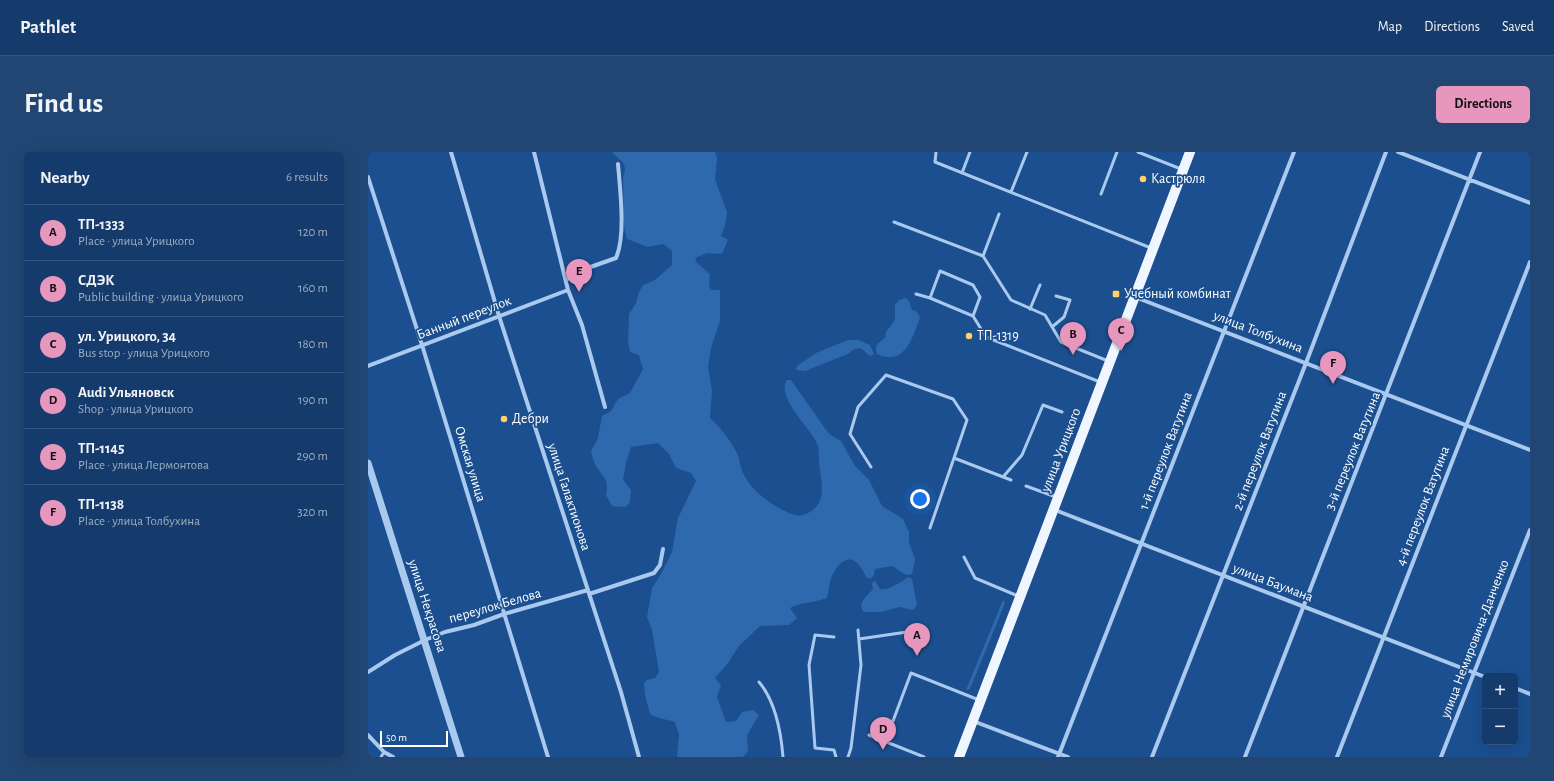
<!DOCTYPE html>
<html lang="en">
<head>
<meta charset="utf-8">
<style>
	:root { --surface:#143b6b; --page:#214673; --text:#f1f3f6; --muted:#9dadc1; --line:#33557e; --accent:#e797bd }
	body { margin:0; font-family:"Alegreya Sans",sans-serif; background:var(--page); color:var(--text) }
	.controls { position:absolute; right:12px; bottom:12px; display:grid; overflow:hidden; border-radius:6px; box-shadow:0 4px 16px #0002 }
	.controls button { width:36px; height:36px; display:grid; place-items:center; padding:0; border:0; border-bottom:1px solid var(--line); background:var(--surface); color:var(--text); font:20px sans-serif }
	.scale { position:absolute; left:12px; bottom:10px; width:68px; box-sizing:border-box; padding-left:4px; border:2px solid #fff; border-top:0; font-size:11px; line-height:14px; white-space:nowrap; color:#fff; -webkit-text-stroke:3px #1b4f8f; paint-order:stroke }
	.you { position:absolute; left:552px; top:347px; width:14px; height:14px; margin:-10px; border:3px solid #fff; border-radius:50%; background:#1a73e8; box-shadow:0 0 0 6px #1a73e833 }
	.badge { display:grid; place-items:center; width:26px; height:26px; border-radius:50%; background:var(--accent); color:#111; font-size:13px; font-weight:700 }
	.pin { position:absolute; translate:-50% -33px; filter:drop-shadow(0 1px 2px #0008) }
	.pin::after { content:''; position:absolute; top:21px; width:14px; height:12px; background:inherit; clip-path:polygon(0 0,100% 0,50% 100%) }
	.list { margin:0; padding:0; list-style:none }
	h2 { display:flex; justify-content:space-between; align-items:center; height:52px; margin:0; padding:0 16px; font-size:17px }
	h2 small { font-size:13px; font-weight:400; color:var(--muted) }
	.list li { display:grid; grid-template-columns:26px 1fr auto; gap:12px; align-items:center; box-sizing:border-box; height:56px; padding:0 16px; border-top:1px solid var(--line) }
	.list b { display:block; font-size:15px; white-space:nowrap }
	.list p { margin:0; font-size:13px; white-space:nowrap; color:var(--muted) }
	.list em { font-size:13px; font-style:normal; color:var(--muted) }
	.map { position:relative; flex:none; width:1162px; height:605px; overflow:hidden; border-radius:6px }
	header { display:flex; align-items:center; gap:24px; box-sizing:border-box; height:56px; padding:0 20px; background:var(--surface); border-bottom:1px solid var(--line) }
	header strong { font-size:19px }
	nav { display:flex; gap:22px; margin-inline-start:auto; font-size:14px }
	.intro { display:flex; align-items:center; justify-content:space-between; box-sizing:border-box; height:96px; padding:0 24px }
	h1 { margin:0; font-size:28px }
	.button { padding:10px 18px; border-radius:6px; background:var(--accent); color:#111; font-size:14px; font-weight:700 }
	main { display:flex; gap:24px; padding:0 24px }
	aside { flex:1; background:var(--surface); border-radius:6px; box-shadow:0 4px 16px #0002 }
	.map>svg:first-child { display:block }
	.green { fill:#2e69ad }
	.lines { fill:none; stroke-linecap:round; stroke-linejoin:round }
	.service { stroke:#a9c9ee; stroke-width:3 }
	.minor { stroke:#a9c9ee; stroke-width:4 }
	.tertiary { stroke:#a9c9ee; stroke-width:7 }
	.primary { stroke:#f0f6ff; stroke-width:10 }
	.poi-dot { fill:#ffd166; stroke:#1b4f8f; stroke-width:1.5 }
	.labels { text-anchor:middle; dominant-baseline:central; stroke-width:3.5; stroke-linejoin:round; paint-order:stroke }
	.poi-label { font-size:14px; fill:#fff; stroke:#1b4f8f; text-anchor:start }
	.street-label { font-size:14px; fill:#fff; stroke:#1b4f8f }
</style>
</head>
<body>
<header>
<strong>Pathlet</strong>
<nav><a>Map</a><a>Directions</a><a>Saved</a></nav>
</header>
<div class="intro"><h1>Find us</h1><a class="button">Directions</a></div>
<main>
<aside>
<h2>Nearby<small>6 results</small></h2>
<ul class="list">
<li><span class="badge">A</span><div><b>ТП-1333</b><p>Place · улица Урицкого</p></div><em>120 m</em></li>
<li><span class="badge">B</span><div><b>СДЭК</b><p>Public building · улица Урицкого</p></div><em>160 m</em></li>
<li><span class="badge">C</span><div><b>ул. Урицкого, 34</b><p>Bus stop · улица Урицкого</p></div><em>180 m</em></li>
<li><span class="badge">D</span><div><b>Audi Ульяновск</b><p>Shop · улица Урицкого</p></div><em>190 m</em></li>
<li><span class="badge">E</span><div><b>ТП-1145</b><p>Place · улица Лермонтова</p></div><em>290 m</em></li>
<li><span class="badge">F</span><div><b>ТП-1138</b><p>Place · улица Толбухина</p></div><em>320 m</em></li>
</ul>
</aside>
<div class="map">
<svg width="1162" height="605" viewBox="0 0 1162 605">
	<rect width="100%" height="100%" fill="#1b4f8f"/>
	<path class="green" d="M244,0H347L349,6L347,27L359,60L357,73L353,84L360,88L354,102L339,101L327,106L329,111L342,122L341,134L343,138H352V169L343,196L340,215L344,239L342,266C353,276 362,288 369,301C371,306 372,311 373,316C380,335 396,348 413,357C419,360 427,365 435,363C460,355 454,332 451,312C451,306 451,299 450,294C445,278 407,245 419,228H423L461,282L473,289L487,314L501,328L514,354L535,367L541,380V391L547,407L544,422L538,423L524,414L507,417L506,423L502,427L498,425C488,402 475,402 464,424C461,431 461,439 459,446C446,451 434,450 422,456L429,466L421,473L392,474L371,494L360,511L347,526L353,533L349,545L358,570L368,569L374,560L385,558L391,563L379,583L380,599L375,605H309L311,583L307,570C298,567 290,567 282,562L277,543L276,531L279,528L287,526L291,520L284,478L279,465L284,436L293,422L304,400L310,366L328,329L323,321L308,316L301,302L290,291L263,295L258,311L255,328L263,338L262,350L258,355L244,354L238,343C241,328 236,326 228,314C226,310 224,304 223,299L230,286L234,264L243,259L250,247L262,241L275,217L271,203L262,200L260,190L261,162L268,151L271,140L275,133L287,128L304,113V99L295,92L280,95L259,87L256,75L255,25C261,11 252,9 244,0Z
		M538,146L541,149L544,158L548,159L552,165C545,186 536,215 509,202C506,193 510,191 517,186L518,180L527,168V153L531,148Z
		M480,188H490L502,193L506,202L502,204L493,196L486,197L480,202L437,219L428,218L429,214L448,201Z
		M540,425L544,427L549,453L545,458L531,455L514,460H496C488,452 500,443 505,437L504,432L505,429L508,430L512,437C520,439 534,430 540,425Z
		M635,448L637,451L602,537L598,538Z"/>
	<g class="lines">
		<path class="service" d="M568,0L567,10L783,96
			M770,0L813,17
			M594,21L602,0
			M643,40L659,0
			M733,42L749,0
			M631,62L615,104L643,148L677,163L693,190L740,209
			M526,70L615,104
			M548,142L562,146L605,164L618,185L732,230
			M562,146L572,119L605,133L612,145L605,164
			M662,157L672,133
			M684,175L696,165L702,148L688,144
			M503,315L482,282L490,255L518,223L585,247L599,268L586,306
			M635,325L654,303L675,253L694,260
			M658,334L688,345
			M562,376L586,306L643,328
			M596,405L607,426L650,444
			M466,485L447,483L441,513L447,596L466,598L468,605
			M491,487L539,480
			M391,530C408,550 413,580 415,605
			M525,569L543,521L611,548
			M501,583L556,605
			M13,605L16,600
			M480,605L483,596L493,513L490,478"/>
		<path class="minor" d="M83,0L131,164L253,540L271,605
			M166,0L200,138L214,173L237,255
			M1030,0L1162,51
			M0,25L54,193L180,605
			M198,128L214,118L248,106C258,83 252,37 250,12
			M767,145L1162,298
			M0,214L200,138
			M687,358L1117,525
			M221,442L286,421L292,413L295,397
			M0,520L27,503L57,488L77,480L106,473L136,462L220,438
			M1147,536L1162,542
			M605,569L700,605
			M0,583L16,600L25,605
			M690,605L926,0
			M784,605L938,211L1018,0
			M877,605L1112,0
			M969,605L1162,110
			M1073,605L1162,378"/>
		<path class="tertiary" d="M0,311L93,605"/>
		<path class="primary" d="M591,605L822,0"/>
	</g>
	<g class="poi-dot">
		<circle cx="775" cy="27" r="4"/>
		<rect x="744" y="138" width="8" height="8" rx="2"/>
		<circle cx="601" cy="184" r="4"/>
		<circle cx="136" cy="267" r="4"/>
	</g>
	<g class="labels">
		<g class="poi-label">
			<text x="783" y="27">Кастрюля</text>
			<text x="756" y="142">Учебный комбинат</text>
			<text x="609" y="184">ТП-1319</text>
			<text x="144" y="267">Дебри</text>
		</g>
		<g class="street-label">
			<text transform="translate(96 166) rotate(-21)">Банный переулок</text>
			<text transform="translate(890 180) rotate(21)">улица Толбухина</text>
			<text transform="translate(693 298) rotate(-69)">улица Урицкого</text>
			<text transform="translate(798 299) rotate(-69)">1-й переулок Ватутина</text>
			<text transform="translate(892 299) rotate(-69)">2-й переулок Ватутина</text>
			<text transform="translate(985 299) rotate(-68)">3-й переулок Ватутина</text>
			<text transform="translate(102 312) rotate(73)">Омская улица</text>
			<text transform="translate(201 345) rotate(72)">улица Галактионова</text>
			<text transform="translate(1055 354) rotate(-69)">4-й переулок Ватутина</text>
			<text transform="translate(905 431) rotate(21)">улица Баумана</text>
			<text transform="translate(59 454) rotate(72)">улица Некрасова</text>
			<text transform="translate(127 454) rotate(-16)">переулок Белова</text>
			<text transform="translate(1107 487) rotate(-69)">улица Немировича-Данченко</text>
		</g>
	</g>
</svg>
<div class="controls">
<button>+</button>
<button>−</button>
</div>
<div class="scale">50 m</div>
<div class="you"></div>
<div class="pin badge" style="left:549px;top:504px">A</div>
<div class="pin badge" style="left:705px;top:203px">B</div>
<div class="pin badge" style="left:753px;top:199px">C</div>
<div class="pin badge" style="left:515px;top:598px">D</div>
<div class="pin badge" style="left:211px;top:140px">E</div>
<div class="pin badge" style="left:965px;top:232px">F</div>
</div>
</main>
</body>
</html>
